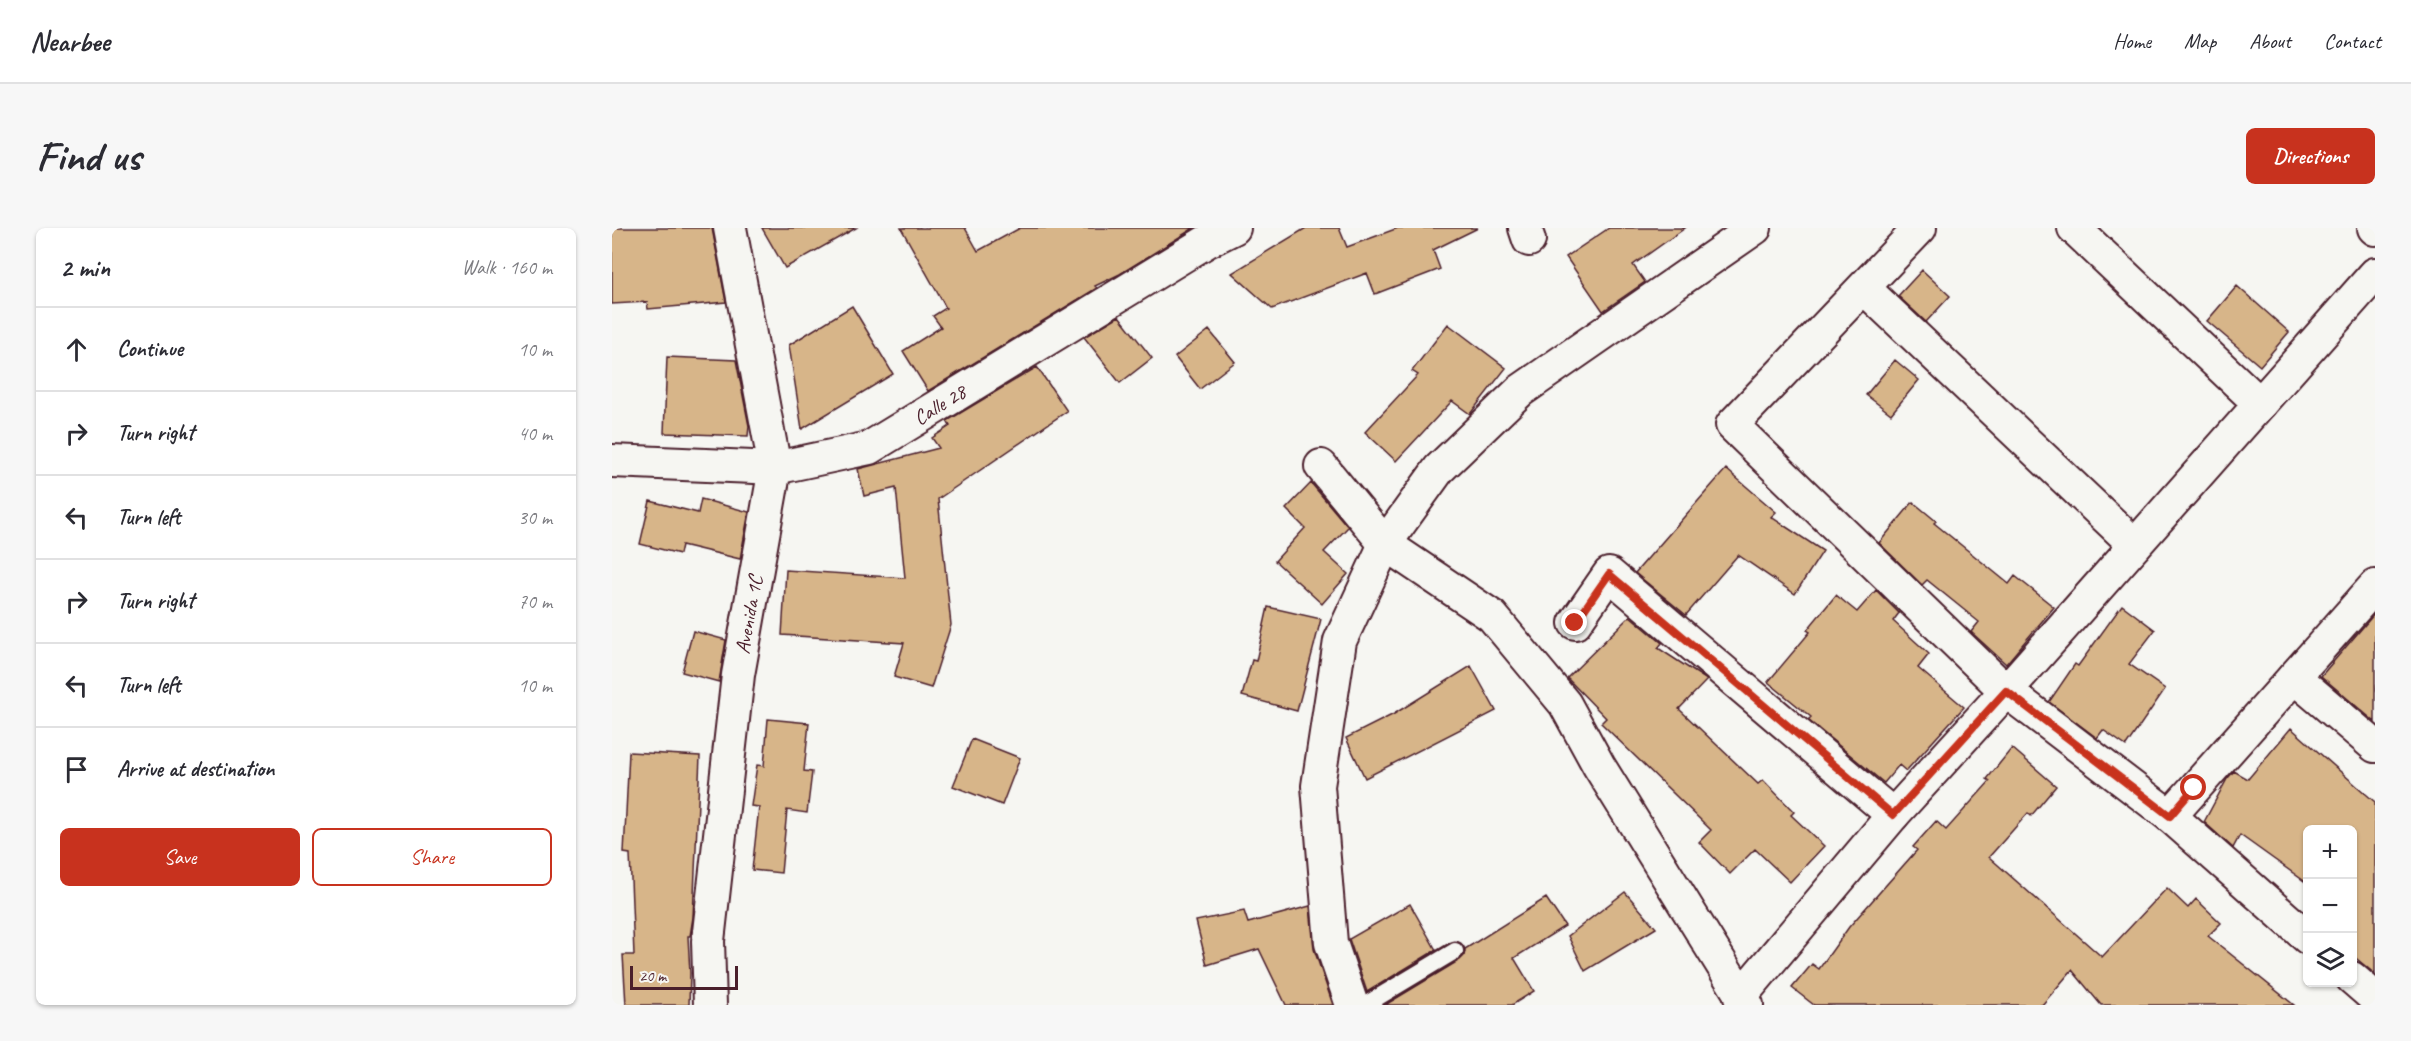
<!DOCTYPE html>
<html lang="en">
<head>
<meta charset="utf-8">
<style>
	:root { --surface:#fff; --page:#f7f7f7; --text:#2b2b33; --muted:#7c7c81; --line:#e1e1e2; --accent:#c8321e }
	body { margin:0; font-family:Caveat,sans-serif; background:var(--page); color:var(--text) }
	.controls { position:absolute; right:18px; bottom:18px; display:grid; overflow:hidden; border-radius:9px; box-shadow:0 2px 4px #0004 }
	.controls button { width:54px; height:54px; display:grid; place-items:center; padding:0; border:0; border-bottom:2px solid var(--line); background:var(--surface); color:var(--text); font:30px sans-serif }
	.scale { position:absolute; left:18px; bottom:15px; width:108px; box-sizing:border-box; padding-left:6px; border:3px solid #4a1f2b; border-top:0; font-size:16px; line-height:21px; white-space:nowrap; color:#4a1f2b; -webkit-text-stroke:4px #f6f6f2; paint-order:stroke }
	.stop { position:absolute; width:18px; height:18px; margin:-14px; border:4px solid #c8321e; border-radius:50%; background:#fff }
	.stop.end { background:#c8321e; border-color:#fff; box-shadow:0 2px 6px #0008 }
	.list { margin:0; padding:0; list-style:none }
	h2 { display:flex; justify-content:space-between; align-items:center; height:78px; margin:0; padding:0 24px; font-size:26px }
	h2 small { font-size:20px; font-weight:400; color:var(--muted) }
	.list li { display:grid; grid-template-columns:39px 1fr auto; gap:18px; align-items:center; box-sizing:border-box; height:84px; padding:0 24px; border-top:2px solid var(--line) }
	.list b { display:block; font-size:22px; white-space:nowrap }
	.list em { font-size:20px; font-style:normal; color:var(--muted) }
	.actions { display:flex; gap:12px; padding:18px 24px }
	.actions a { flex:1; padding:14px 0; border:2px solid var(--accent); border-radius:9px; text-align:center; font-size:21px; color:var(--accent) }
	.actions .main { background:var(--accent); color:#fff }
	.icon { flex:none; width:33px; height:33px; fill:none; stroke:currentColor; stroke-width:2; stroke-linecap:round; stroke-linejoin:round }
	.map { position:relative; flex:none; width:1763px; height:777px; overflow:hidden; border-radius:9px }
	header { display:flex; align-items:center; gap:36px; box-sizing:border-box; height:84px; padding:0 30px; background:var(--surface); border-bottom:2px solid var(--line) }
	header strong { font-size:28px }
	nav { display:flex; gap:33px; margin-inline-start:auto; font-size:21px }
	.intro { display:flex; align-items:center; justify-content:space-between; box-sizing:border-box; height:144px; padding:0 36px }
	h1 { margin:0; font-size:42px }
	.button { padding:15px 27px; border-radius:9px; background:var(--accent); color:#fff; font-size:21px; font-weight:700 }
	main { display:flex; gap:36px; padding:0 36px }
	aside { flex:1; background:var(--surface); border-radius:9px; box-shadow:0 2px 4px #0004 }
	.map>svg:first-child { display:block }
	.building { fill:#d7b589; stroke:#4a1f2b; stroke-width:1.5 }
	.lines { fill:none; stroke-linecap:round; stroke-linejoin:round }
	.service-casing { stroke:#4a1f2b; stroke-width:21 }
	.minor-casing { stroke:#4a1f2b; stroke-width:36 }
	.service { stroke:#f6f6f2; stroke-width:16 }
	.minor { stroke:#f6f6f2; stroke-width:32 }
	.route { stroke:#c8321e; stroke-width:8 }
	.labels { text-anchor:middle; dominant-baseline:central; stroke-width:4.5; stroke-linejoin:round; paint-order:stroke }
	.street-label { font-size:21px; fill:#4a1f2b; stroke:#f6f6f2 }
</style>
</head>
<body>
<header>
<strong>Nearbee</strong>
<nav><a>Home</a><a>Map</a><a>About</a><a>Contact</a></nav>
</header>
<div class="intro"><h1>Find us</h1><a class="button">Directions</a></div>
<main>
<aside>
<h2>2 min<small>Walk · 160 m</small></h2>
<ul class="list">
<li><svg class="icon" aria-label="ahead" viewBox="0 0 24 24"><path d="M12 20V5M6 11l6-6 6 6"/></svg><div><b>Continue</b></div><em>10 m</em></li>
<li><svg class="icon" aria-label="right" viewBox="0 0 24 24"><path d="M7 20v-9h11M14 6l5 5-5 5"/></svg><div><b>Turn right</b></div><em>40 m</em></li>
<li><svg class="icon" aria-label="left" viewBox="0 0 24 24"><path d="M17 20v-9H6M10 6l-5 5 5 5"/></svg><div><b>Turn left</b></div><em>30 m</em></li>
<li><svg class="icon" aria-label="right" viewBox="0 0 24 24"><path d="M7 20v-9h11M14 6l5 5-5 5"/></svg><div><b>Turn right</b></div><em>70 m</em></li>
<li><svg class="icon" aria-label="left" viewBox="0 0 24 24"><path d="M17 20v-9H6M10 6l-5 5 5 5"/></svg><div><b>Turn left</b></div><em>10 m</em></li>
<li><svg class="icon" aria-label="arrive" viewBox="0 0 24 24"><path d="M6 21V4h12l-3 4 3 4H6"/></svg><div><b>Arrive at destination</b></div></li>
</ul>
<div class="actions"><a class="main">Save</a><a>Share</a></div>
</aside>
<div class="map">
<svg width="1763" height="777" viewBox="0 0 1763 777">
	<rect width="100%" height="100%" fill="#f6f6f2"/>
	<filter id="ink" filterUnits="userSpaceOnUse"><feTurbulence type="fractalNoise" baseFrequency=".0167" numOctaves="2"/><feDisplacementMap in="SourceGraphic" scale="12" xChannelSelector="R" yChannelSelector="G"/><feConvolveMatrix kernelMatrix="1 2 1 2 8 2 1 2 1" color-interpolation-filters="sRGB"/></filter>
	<g filter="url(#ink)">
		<path class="building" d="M0,0H100L114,74L36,81L35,74L0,76Z
			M150,0H244L173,40Z
			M289,0H353L366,23L408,0H582L508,46L483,58L485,60L316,163L291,123L329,99L321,88L334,80Z
			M694,0H727L735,19L786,0H866L821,22L828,41L763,66L755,45L660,81L620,45Z
			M997,0H1073L1021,37L1033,54L991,83L954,29Z
			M1310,42L1338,68L1314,94L1286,68Z
			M1625,58L1677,104L1648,138L1595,93Z
			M240,78L281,146L190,201L177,117Z
			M507,88L540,130L508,155L472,109Z
			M836,96L894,140L858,186L840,173L784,233L753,204L806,147L800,143Z
			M597,102L623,134L588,161L563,129Z
			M55,129L124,132L137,198L136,208L52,205Z
			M1283,132L1307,152L1279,186L1254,167Z
			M425,139L455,183L326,271L339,397L319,460L282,449L292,415L170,407L174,342L293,350L284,260L252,268L246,241L327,220L320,210L338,198L335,193Z
			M1114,241L1164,284L1159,289L1211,323L1183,366L1126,327L1074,387L1023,345Z
			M699,255L736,299L712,324L736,346L710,376L663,333L693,300L674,281Z
			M89,271L137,284L128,331L70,317L68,326L28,316L38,273L86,285Z
			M1301,274L1324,293L1322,295L1397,356L1403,348L1442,379L1394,436L1359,404L1367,394L1315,352L1310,357L1267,315Z
			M1264,362L1287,385L1281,393L1317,426L1306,440L1352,479L1294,543L1287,537L1272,555L1196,492L1199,489L1156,454L1198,404L1195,402L1224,367L1245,384Z
			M1510,377L1543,402L1517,436L1553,461L1514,518L1491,502L1485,510L1437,474L1463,436L1466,438Z
			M656,379L709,391L685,483L630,468L640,432L644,433Z
			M1763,385V494L1709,448Z
			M1018,388L1050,415L1046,420L1095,452L1067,481L1146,556L1151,552L1182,584L1179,587L1212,618L1178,654L1143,621L1118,646L1087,614L1099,602L989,495L994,490L955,450Z
			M81,403L114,412L107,454L70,444Z
			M859,438L884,483L753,550L734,510L782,486Z
			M156,491L197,495L192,543L200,544L195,585L175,582L169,645L140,642L147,579L139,578L145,537L152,538Z
			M1679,500L1763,574V746L1740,727V602H1695V655L1628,607L1621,620L1592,594L1615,551L1622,543L1636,551Z
			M360,511L408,530L390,577L341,558Z
			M1400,520L1444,558L1419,588L1416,585L1377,629L1490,729L1555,660L1576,680L1584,671L1609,695L1596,708L1682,777H1489L1460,742L1430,777H1202L1180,760L1200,736L1207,741L1237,699L1305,622L1301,619L1324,593L1334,602L1378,553L1375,551Z
			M17,524L88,528L81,689L78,708H76L78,745L77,777H14L11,727H22L18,626L12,625Z
			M1013,664L1044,700L973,743L956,708Z
			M934,670L953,698L902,730L922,763L900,777H773L848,732L852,728L853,721Z
			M798,676L824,722L755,764L737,711Z
			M698,678L702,721L721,777H674L647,721L595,737L584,693L632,683L636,695Z"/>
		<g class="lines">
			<defs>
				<path id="service" d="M753,777L843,723"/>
				<g id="minor">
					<path d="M913,0L917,12"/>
					<path d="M1308,0L1120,197L1394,463L1558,588L1696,710"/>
					<path d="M1462,0L1648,176"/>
					<path d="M1762,0L1763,1"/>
					<path d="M1252,60L1523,317"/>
					<path id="s1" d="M0,233L163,240L257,220L594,14L622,0"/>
					<path d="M709,238L773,316L880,388L953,476L987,538L1135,777"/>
					<path d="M963,395L997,346L1281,587"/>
					<path d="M1682,449L1763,518"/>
					<path d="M1558,588L1763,358"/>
					<path d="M1740,750L1763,770"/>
					<path d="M1128,769L1281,587L1394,463L1763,46"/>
					<path id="s2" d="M98,777L96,713L126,447L163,240L118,0"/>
					<path d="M740,777L719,715L706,558L728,413L773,316L827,241L908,163L1143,0"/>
				</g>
			</defs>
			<use href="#service" class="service-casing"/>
			<use href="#minor" class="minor-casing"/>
			<use href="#service" class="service"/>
			<use href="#minor" class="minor"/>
		</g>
	</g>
	<g class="lines" filter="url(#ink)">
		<path class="route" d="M963,395L997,346L1281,587L1394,463L1558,588L1582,560"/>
	</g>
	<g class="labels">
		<g class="street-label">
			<text stroke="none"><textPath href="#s1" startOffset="342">Calle 28</textPath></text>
			<text stroke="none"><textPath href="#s2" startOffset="393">Avenida 1C</textPath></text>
		</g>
	</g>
</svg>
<div class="controls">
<button>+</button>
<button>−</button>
<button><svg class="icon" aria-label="layers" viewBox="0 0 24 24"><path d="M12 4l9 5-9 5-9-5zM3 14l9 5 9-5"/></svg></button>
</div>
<div class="scale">20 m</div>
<div class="stop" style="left:1582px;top:560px"></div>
<div class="stop end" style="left:963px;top:395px"></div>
</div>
</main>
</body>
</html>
